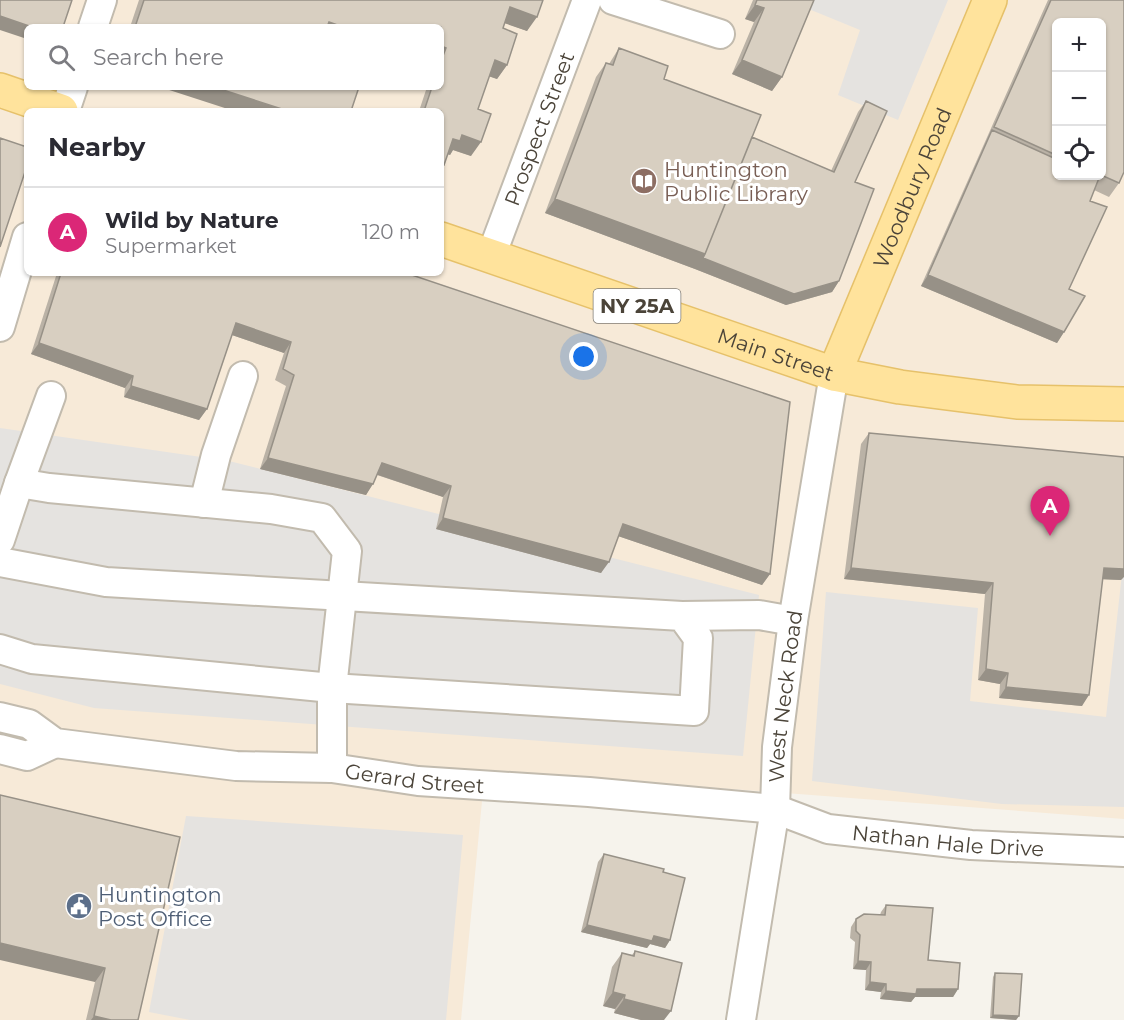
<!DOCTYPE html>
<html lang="en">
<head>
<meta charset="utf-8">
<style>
	:root { --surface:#fff; --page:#f2f2f3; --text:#2b2b33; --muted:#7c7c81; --line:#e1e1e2; --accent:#db2777 }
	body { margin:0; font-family:Montserrat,sans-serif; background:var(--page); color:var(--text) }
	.controls { position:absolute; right:18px; top:18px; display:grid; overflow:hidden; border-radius:9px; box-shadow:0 2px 4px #0004 }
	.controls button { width:54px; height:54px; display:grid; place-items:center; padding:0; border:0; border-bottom:2px solid var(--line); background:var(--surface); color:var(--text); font:30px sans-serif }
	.you { position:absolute; left:584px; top:357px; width:21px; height:21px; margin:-15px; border:4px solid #fff; border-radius:50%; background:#1a73e8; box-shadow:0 0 0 9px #1a73e833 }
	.badge { display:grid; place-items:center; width:39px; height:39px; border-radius:50%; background:var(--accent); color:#fff; font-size:20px; font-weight:700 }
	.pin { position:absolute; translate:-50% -50px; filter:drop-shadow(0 2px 3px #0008) }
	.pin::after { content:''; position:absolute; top:32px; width:21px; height:18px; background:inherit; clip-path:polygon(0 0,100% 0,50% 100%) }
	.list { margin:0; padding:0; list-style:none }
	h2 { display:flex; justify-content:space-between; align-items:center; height:78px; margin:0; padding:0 24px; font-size:26px }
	h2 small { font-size:20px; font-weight:400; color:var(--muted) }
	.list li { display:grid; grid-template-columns:39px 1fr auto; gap:18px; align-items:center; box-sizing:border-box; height:90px; padding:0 24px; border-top:2px solid var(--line) }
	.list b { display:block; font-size:22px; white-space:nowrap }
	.list p { margin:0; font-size:20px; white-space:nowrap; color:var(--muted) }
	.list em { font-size:20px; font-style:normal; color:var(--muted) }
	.icon { flex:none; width:33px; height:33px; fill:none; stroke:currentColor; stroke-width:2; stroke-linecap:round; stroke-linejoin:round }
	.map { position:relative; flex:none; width:1124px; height:1020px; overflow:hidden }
	.search { position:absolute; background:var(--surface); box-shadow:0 2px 4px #0004; left:24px; top:24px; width:420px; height:66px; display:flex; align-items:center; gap:15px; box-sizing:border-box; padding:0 21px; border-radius:9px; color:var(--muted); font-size:22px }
	.panel { position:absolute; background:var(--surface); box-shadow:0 2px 4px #0004; left:24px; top:108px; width:420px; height:168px; border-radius:9px }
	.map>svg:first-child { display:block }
	.commercial { fill:#f7ead8; fill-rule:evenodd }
	.parking { fill:#e5e3e0 }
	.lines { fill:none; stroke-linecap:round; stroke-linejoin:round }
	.minor-casing { stroke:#c2bbae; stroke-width:32 }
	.major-casing { stroke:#e6c16a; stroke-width:36 }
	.minor { stroke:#fff; stroke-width:28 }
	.major { stroke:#ffe39c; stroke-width:33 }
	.wall { fill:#bab2a6; fill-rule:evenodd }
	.shaded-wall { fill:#979187 }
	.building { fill:#d8cfc1; stroke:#979187; stroke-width:1.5 }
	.labels { text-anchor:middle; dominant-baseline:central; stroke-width:6; stroke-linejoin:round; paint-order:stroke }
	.shield { fill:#fff; stroke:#817c74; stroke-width:1.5 }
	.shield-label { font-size:20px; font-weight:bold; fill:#4b4439 }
	.street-label { font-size:21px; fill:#4b4439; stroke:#fff }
	.education-label { font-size:21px; fill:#785e54; stroke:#fff; text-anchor:start }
	.service-label { font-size:21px; fill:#4e5e75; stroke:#fff; text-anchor:start }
</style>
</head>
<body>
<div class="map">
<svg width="1124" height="1020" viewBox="0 0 1124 1020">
	<rect width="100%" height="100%" fill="#f6f3ec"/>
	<path class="commercial" d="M0,0H1124V819L485,770L461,1020H0ZM1056,22H1102V176H1056ZM27,27H441V87H27ZM27,111H441V273H27Z"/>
	<path class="parking" d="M795,0H948L898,120L838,95L860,30L794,3Z
		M0,428L229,461L759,595L743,756L94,708L0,684Z
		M1124,556V807L1002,804L812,781L826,592L978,608L970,701L1106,717Z
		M186,816L463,835L446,1020H190L149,1012Z"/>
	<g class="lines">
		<defs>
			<g id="minor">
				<path d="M613,0L720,34"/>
				<path d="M93,27L102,0"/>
				<path d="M65,111L73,87"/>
				<path id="s1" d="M491,256L587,0"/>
				<path d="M0,327L27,237"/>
				<path d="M19,483L51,396"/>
				<path d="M204,503L216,455L243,376"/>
				<path d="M0,540L19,483L49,488L271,509L322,518L347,551L332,688V768"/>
				<path d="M0,562L106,582L682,616L698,638L694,711L332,688L32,659L0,649"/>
				<path d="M682,616L759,615L793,621"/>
				<path id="s2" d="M0,717L29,724L55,743L236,766L332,768L418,781L589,792L775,809L828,829L971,845L1124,852"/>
				<path d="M0,749L27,756L55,743"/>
				<path id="s3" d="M741,1020L775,809L777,747L793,621L834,374"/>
			</g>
			<g id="major">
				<path d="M0,90L61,111"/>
				<path id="s4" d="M441,239L834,374L900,387L1017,402L1124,404"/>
				<path id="s5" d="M834,374L990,0"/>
			</g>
		</defs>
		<use href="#minor" class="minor-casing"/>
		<use href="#major" class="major-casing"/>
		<use href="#minor" class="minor"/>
		<use href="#major" class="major"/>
	</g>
	<path class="wall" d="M139,0H543L527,31L505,23L503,28L507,65L497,79L489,76L478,109L471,156L453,150L450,155L441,111H419L427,87H441V27H130Z
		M753,0H814L782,77L772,91L732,74L754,22L745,19Z
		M1048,0H1124L1119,183L1109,197L1094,190L1090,201L1069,289L1064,332L1057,343L921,286ZM1056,22L1101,176H1056Z
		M619,48L664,79L752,137L831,171L858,112L866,101L855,182L839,281L832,292L786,305L695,269L545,213L596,77L606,63L609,64Z
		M57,273H406L770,574L762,585L618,536L601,573L436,529L443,497L377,475L366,495L260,469L286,386L275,380L284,353L232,335L207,409L199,420L124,397L125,388L31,354Z
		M869,433L1121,580L1103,579L1082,706L999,698L1000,684L978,680L985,594L844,579L861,444Z
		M0,795L138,1020H86L95,982Z
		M604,854L663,872L670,940L665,948L650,944L647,948L581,932L598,862Z
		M886,905L928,960L958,989L953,997H915L911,1002L880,999L881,992L865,990L866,970L853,969L855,942L850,938L851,927L856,919L880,915L881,912Z
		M635,951L664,1020H641L614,1013L615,1009L603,1006L612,967L622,953L632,955Z
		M995,973L1019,1016L1016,1020L990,1018L993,977Z"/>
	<path class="shaded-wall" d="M755,5L764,8L754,22L745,19Z
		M510,7L537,17L527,31L501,22Z
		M0,16L32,27H27V39L0,30Z
		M329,22L343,27H325Z
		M441,46L446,48L441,54Z
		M495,60L507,65L497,79L485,75Z
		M742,60L782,77L772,91L732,74Z
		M160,87H214L288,111H234Z
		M462,135L481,142L471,156L453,150L450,155L443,153L453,139Z
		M555,199L839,281L832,292L786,305L695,269L545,213Z
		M928,275L1064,332L1057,343L921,286Z
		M236,323L291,342L284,353L229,334Z
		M39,343L133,376L125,388L31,354Z
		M131,386L207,409L199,420L124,397Z
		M268,458L373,484L366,495L260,469Z
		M382,463L451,486L443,497L375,474Z
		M443,518L609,562L601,573L436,529Z
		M623,524L770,574L762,585L615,535Z
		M851,568L993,583L985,594L844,579Z
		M1104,568L1124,569V577L1121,580L1096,579Z
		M986,669L1008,673L1000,684L978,680Z
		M1006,687L1089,695L1082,706L999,698Z
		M587,925L654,936L670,940L665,948L650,944L647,948L581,932Z
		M0,943L105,968L95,982L0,960Z
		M858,961L871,962L866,970L853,969Z
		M870,982L886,984L881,992L865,990Z
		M917,989H958L953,997H915L911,1002L880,999L886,991Z
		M613,992L625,995L615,1009L603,1006Z
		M624,999L671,1011L664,1020H641L614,1013Z
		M993,1015L1019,1016L1016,1020L990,1018Z
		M94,1016L111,1020H91Z"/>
	<path class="building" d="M0,0H72L63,27H32L0,16Z
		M144,0H543L537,17L510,7L503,28L517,34L507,65L495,60L478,109L491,114L481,142L462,135L460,141L453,139L444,165L441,164V111H424L432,87H441V61L446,48L441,46V27H343L329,22L327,27H135Z
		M757,0H814L782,77L742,60L764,8L755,5Z
		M1051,0H1124V172L1119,183L1101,175V22H1056V155L994,127Z
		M619,48L668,66L664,79L761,115L705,254L555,199L606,63L613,65Z
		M214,87H359L351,111H288Z
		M866,101L887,111L855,182L874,189L839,281L794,294L703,258L705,254L752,137L834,172Z
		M992,130L1056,159V176H1093L1099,178L1090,201L1107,207L1069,289L1085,296L1064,332L928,275Z
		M0,138L27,147V166L0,247Z
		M61,273H406L790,402L770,574L623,524L609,562L443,518L451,486L382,463L373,484L268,458L294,375L283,369L291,342L236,323L207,409L131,386L133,376L39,343Z
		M869,433L1124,457V569L1104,568L1089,695L1006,687L1008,673L986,669L993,583L851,568Z
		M0,795L180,837L138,1020H111L94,1016L105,968L0,943Z
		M604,854L664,869L663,872L685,878L670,940L654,936L652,941L587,925Z
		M886,905L933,908L928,960L960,963L958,989H917L916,994L886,991V984L870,982L871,962L858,961L860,935L856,931V919L864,914L885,915Z
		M635,951L682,963L671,1011L624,999L625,995L613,992L622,953L634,956Z
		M995,973L1022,974L1019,1016L993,1015Z"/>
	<defs>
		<symbol id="library-disc" viewBox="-11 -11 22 22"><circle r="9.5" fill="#8d6e63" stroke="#fff"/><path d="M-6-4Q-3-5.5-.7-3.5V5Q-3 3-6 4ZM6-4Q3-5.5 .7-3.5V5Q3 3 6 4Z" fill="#fff"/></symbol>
		<symbol id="civic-disc" viewBox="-11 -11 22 22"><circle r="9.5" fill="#5c6f8a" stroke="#fff"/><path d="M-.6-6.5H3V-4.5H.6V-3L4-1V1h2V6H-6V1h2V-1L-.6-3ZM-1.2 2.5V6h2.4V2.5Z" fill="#fff"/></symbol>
	</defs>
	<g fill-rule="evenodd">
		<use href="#library-disc" x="629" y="166" width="30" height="30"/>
		<use href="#civic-disc" x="64" y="891" width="30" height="30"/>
	</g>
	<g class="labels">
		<rect class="shield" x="593.5" y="289" width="87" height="34" rx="4.5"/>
		<g class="shield-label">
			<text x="637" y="306">NY 25A</text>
		</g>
		<g class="street-label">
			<text stroke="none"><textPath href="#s1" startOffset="136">Prospect Street</textPath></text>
			<text stroke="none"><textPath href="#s5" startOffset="202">Woodbury Road</textPath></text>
			<text stroke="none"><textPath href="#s4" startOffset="354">Main Street</textPath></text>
			<text stroke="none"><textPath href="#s3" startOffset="327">West Neck Road</textPath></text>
			<text stroke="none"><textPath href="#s2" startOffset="424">Gerard Street</textPath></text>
			<text stroke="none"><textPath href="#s2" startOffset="963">Nathan Hale Drive</textPath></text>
		</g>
		<g class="education-label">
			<text x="664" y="169">Huntington<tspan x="664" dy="24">Public Library</tspan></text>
		</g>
		<g class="service-label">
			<text x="98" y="894">Huntington<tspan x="98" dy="24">Post Office</tspan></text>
		</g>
	</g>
</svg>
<div class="controls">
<button>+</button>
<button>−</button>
<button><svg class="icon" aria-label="locate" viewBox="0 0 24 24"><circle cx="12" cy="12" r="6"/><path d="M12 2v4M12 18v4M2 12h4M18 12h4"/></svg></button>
</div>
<div class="you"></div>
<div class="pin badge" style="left:1050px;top:536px">A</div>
<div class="search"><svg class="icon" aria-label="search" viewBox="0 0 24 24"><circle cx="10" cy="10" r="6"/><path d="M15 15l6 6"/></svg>Search here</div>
<section class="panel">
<h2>Nearby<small></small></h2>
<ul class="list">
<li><span class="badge">A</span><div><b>Wild by Nature</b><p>Supermarket</p></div><em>120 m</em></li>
</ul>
</section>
</div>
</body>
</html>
